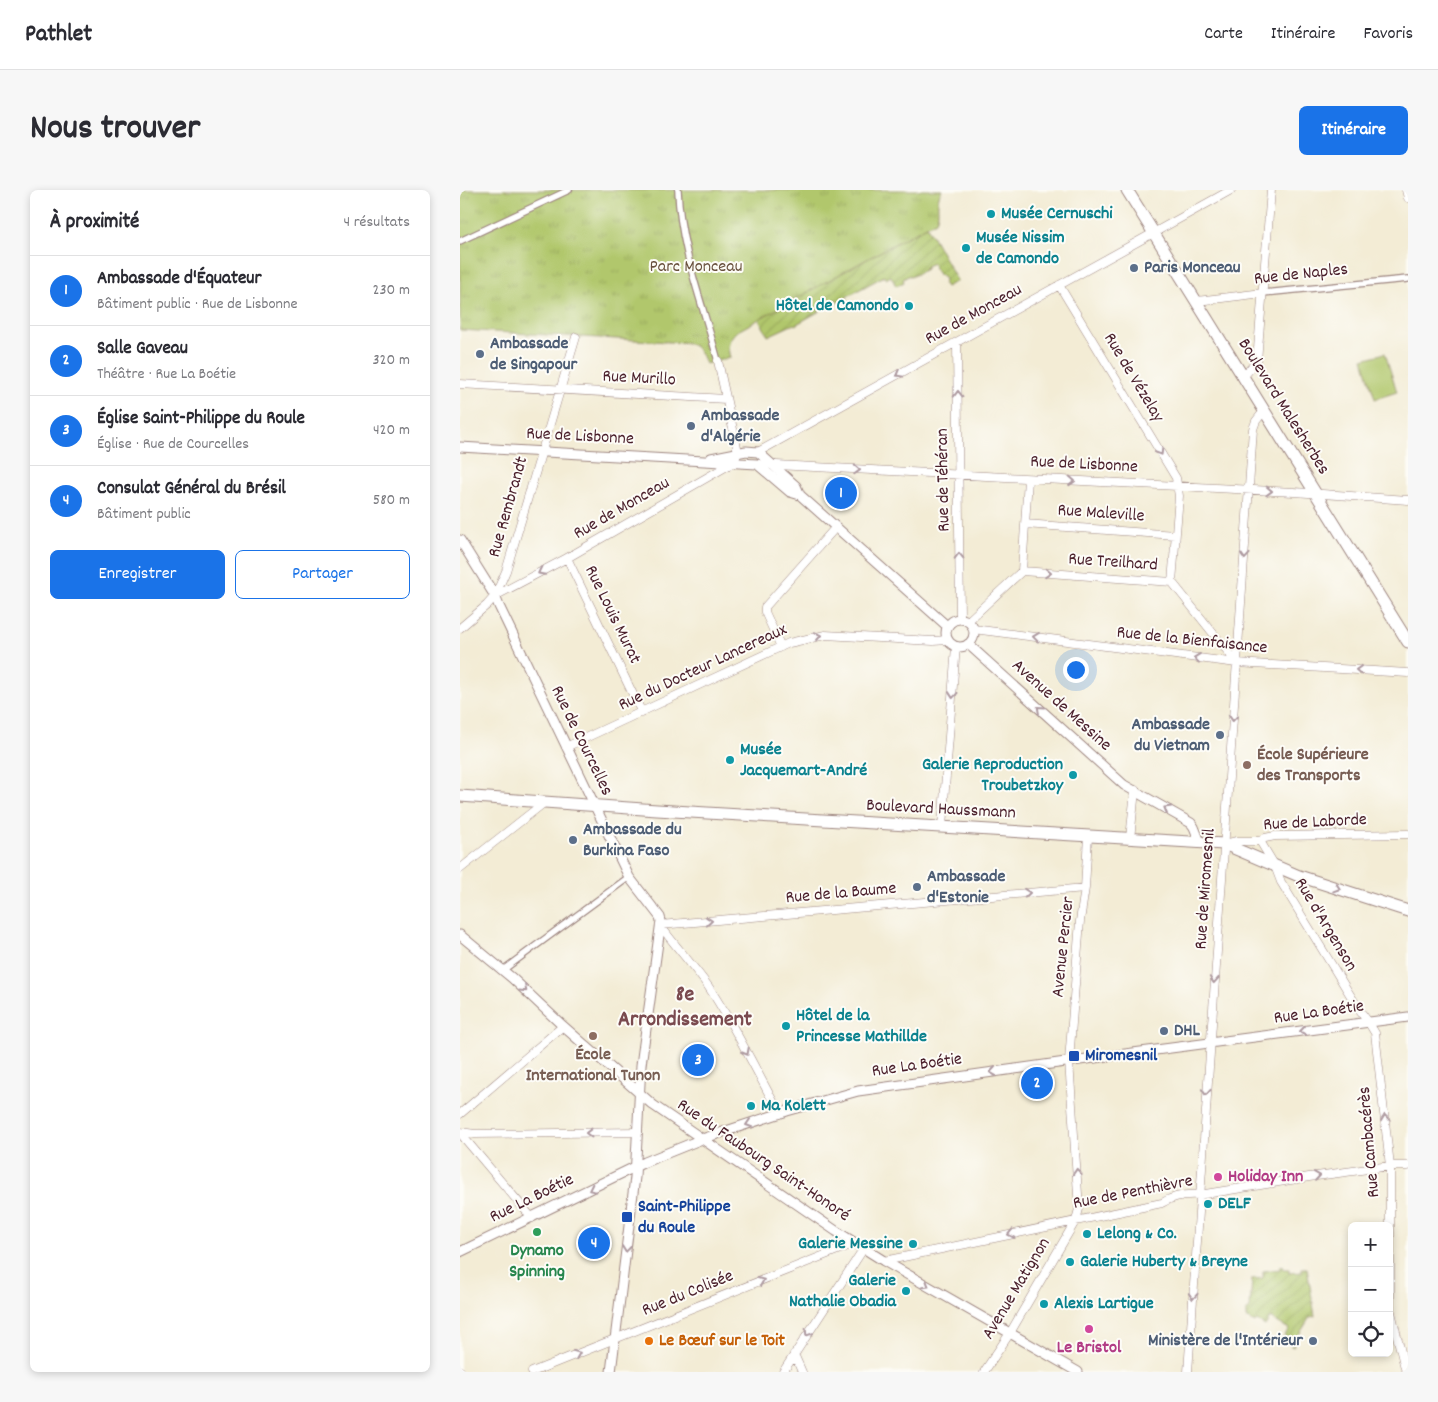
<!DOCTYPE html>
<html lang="fr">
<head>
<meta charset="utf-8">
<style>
	:root { --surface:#fff; --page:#f7f7f7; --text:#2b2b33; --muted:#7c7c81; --line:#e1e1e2; --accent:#1a73e8 }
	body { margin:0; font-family:Dekko,sans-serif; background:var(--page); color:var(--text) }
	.controls { position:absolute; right:15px; bottom:15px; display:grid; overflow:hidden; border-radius:8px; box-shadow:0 2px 8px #0003 }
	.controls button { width:45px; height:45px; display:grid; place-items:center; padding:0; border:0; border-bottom:1px solid var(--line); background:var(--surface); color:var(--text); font:25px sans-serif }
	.you { position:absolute; left:615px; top:479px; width:18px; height:18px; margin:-12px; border:4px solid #fff; border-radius:50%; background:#1a73e8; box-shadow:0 0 0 8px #1a73e833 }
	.badge { display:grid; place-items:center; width:32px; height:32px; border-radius:50%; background:var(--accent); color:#fff; font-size:16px; font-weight:700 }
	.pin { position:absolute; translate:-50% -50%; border:2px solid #fff; box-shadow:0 1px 5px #0006 }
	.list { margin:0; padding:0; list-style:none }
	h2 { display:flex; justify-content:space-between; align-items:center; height:65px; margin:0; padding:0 20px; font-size:21px }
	h2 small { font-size:16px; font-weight:400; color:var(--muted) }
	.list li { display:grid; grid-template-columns:32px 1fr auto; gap:15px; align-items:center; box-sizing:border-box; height:70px; padding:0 20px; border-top:1px solid var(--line) }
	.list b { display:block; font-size:19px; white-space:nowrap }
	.list p { margin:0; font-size:16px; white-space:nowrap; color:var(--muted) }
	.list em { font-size:16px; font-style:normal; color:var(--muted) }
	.actions { display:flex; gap:10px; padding:15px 20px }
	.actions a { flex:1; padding:11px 0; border:1px solid var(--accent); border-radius:8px; text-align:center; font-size:18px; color:var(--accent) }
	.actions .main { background:var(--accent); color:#fff }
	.icon { flex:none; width:28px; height:28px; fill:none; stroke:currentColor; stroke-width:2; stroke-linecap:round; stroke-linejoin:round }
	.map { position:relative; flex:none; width:948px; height:1182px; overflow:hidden; border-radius:8px }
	header { display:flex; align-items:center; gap:30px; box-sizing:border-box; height:70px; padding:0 25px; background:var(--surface); border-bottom:1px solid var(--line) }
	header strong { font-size:24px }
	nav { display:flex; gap:28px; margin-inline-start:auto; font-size:18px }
	.intro { display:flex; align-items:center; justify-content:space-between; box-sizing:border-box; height:120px; padding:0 30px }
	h1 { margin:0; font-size:35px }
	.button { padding:12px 22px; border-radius:8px; background:var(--accent); color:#fff; font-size:18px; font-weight:700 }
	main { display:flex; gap:30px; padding:0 30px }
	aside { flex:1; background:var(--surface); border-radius:8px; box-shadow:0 2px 8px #0003 }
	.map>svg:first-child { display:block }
	.grass { fill:#b1c76c; stroke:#7e734c }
	.park { fill:url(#park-tufts); stroke:#7e734c }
	.garden { fill:url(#garden-furrows); stroke:#7e734c }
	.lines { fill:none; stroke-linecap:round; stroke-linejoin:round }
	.pedestrian-casing { stroke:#9e8680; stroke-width:8 }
	.minor-casing { stroke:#9e8680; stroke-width:9 }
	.tertiary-casing { stroke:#9e8680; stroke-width:11 }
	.primary-casing { stroke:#9e8680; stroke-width:13 }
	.pedestrian { stroke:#fff; stroke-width:5.5 }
	.minor { stroke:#fff; stroke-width:8 }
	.tertiary { stroke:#fff; stroke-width:9 }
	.primary { stroke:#fff; stroke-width:11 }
	.oneway { stroke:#ae9aa0 }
	.culture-dot { fill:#0f9aa8; stroke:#fdfcf7; stroke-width:2 }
	.service-dot { fill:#5c6f8a; stroke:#fdfcf7; stroke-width:2 }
	.education-dot { fill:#8d6e63; stroke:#fdfcf7; stroke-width:2 }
	.transit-dot { fill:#1a4fb4; stroke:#fdfcf7; stroke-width:2 }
	.hotel-dot { fill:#d1479c; stroke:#fdfcf7; stroke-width:2 }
	.leisure-dot { fill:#2e9e5b; stroke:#fdfcf7; stroke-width:2 }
	.food-dot { fill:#e8710a; stroke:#fdfcf7; stroke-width:2 }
	.labels { text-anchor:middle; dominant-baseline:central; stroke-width:4; stroke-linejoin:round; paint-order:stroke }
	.culture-label { font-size:18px; font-weight:bold; fill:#0d838f; stroke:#fdfcf7; text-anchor:start }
	.park-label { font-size:18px; fill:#69513e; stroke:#fdfcf7 }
	.service-label { font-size:18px; font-weight:bold; fill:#4e5e75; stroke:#fdfcf7; text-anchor:start }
	.street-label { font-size:18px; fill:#4a1f2b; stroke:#fdfcf7 }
	.education-label { font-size:18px; font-weight:bold; fill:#785e54; stroke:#fdfcf7; text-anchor:start }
	.transit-label { font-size:18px; font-weight:bold; fill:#164399; stroke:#fdfcf7; text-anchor:start }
	.hotel-label { font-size:18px; font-weight:bold; fill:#b23c85; stroke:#fdfcf7; text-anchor:start }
	.leisure-label { font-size:18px; font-weight:bold; fill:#27864d; stroke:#fdfcf7 }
	.food-label { font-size:18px; font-weight:bold; fill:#c56008; stroke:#fdfcf7; text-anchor:start }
	.district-label { font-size:22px; font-weight:bold; fill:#7a4a4f; stroke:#fdfcf7 }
</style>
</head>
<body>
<header>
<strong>Pathlet</strong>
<nav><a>Carte</a><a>Itinéraire</a><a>Favoris</a></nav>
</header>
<div class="intro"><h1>Nous trouver</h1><a class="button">Itinéraire</a></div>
<main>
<aside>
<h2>À proximité<small>4 résultats</small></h2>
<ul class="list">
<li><span class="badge">1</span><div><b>Ambassade d'Équateur</b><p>Bâtiment public · Rue de Lisbonne</p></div><em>230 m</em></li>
<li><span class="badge">2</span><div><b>Salle Gaveau</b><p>Théâtre · Rue La Boétie</p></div><em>320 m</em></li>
<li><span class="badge">3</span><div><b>Église Saint-Philippe du Roule</b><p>Église · Rue de Courcelles</p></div><em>420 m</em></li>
<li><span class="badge">4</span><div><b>Consulat Général du Brésil</b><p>Bâtiment public</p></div><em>580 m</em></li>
</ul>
<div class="actions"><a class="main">Enregistrer</a><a>Partager</a></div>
</aside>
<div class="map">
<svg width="948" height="1182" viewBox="0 0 948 1182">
	<defs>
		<pattern id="park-tufts" width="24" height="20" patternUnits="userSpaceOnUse" patternTransform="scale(1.25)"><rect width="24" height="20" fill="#b1c76c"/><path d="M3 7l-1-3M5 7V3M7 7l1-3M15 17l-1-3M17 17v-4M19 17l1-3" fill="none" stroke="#9aaa5e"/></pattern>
		<pattern id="garden-furrows" width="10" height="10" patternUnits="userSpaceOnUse" patternTransform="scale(1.25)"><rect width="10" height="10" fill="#b1c76c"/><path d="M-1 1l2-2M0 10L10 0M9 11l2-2" fill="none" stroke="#9aaa5e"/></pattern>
	</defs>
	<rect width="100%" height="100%" fill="#fdfcf7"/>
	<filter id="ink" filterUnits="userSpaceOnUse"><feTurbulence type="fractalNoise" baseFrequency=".02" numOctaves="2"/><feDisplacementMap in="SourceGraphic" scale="10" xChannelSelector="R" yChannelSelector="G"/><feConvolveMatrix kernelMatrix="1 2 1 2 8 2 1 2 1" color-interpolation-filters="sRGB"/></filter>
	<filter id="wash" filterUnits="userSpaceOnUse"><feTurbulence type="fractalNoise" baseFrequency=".0096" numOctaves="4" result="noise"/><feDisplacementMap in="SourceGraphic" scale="20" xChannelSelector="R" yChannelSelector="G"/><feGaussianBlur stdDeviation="1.12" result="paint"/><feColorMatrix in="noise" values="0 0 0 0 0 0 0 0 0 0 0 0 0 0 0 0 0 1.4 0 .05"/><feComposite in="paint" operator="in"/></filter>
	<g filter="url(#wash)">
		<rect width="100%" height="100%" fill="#f3ecd5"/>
		<path class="grass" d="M925,163L937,202L915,209L903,169Z"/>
		<path class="park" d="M0,0H482C474,12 481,21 476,31L276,142C268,149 267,157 270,168L245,174C241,163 238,156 227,153L0,140Z"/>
		<path class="garden" d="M467,36L497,91L486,97L483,93L485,90L483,86L479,85L472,73L465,77L466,79L451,87L450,85L443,89L444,92L436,96L431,86L426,89L424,86L386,107L388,110L380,115L376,109L359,118L360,121L335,135L334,134L308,146L299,129Z
			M820,1076H823L824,1079H829V1083L842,1082V1078H847L855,1126L850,1127L835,1151L836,1152L833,1157L831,1156V1153L823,1148L829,1139L810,1128L805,1136L797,1131L795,1133L786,1128V1122L790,1119L792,1089L803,1088V1081L820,1079Z"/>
	</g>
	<g filter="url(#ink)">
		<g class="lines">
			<defs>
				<path id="pedestrian" d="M218,0C220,59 243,114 258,171
					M0,51L109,0
					M803,103L948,89
					M43,780L169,687"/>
				<path id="minor" d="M946,0L948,8
					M599,95L716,288L719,306L712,392
					M737,111L803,103
					M497,152L500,429
					M783,187L797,171L811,0
					M0,194L266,209
					M298,262L771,0
					M297,274L834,302L948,310
					M565,334L715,345
					M107,368L182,523
					M562,381L568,289
					M35,406L46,381L116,147
					M508,431L562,381L712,392L777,473
					M0,438L27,415L35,406L107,368L274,272L278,262L258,171
					M513,439L777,473L948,483
					M321,457L305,422V417L376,337
					M106,557L329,453L365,445L473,451L488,450
					M482,637L496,456
					M670,649L675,600
					M800,651L815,676L821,692L900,821L909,833L915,843L930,976V1118L946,1182
					M764,654L777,651H800L805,648L815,646L948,644
					M0,679L85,612
					M0,924L103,836
					M320,924C296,881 275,836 248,796C233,775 215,756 200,735L625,698
					M0,942L15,944L178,942
					M0,943L72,1028
					M424,1071L702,1013C713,1006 727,1004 739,1005L849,987L930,976H948
					M334,1164L342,1182
					M0,1181L1,1182
					M72,1182L395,1053
					M323,1182L404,1058
					M524,1182L550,1143L616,1030L619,1019L609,871L620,731L625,698L628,646
					M728,1182L793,239L796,231L804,221"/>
				<path id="tertiary" d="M0,257L297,274L330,302L340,305
					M251,268L286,261L298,262L336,296L340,305L487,436
					M0,350L35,406L39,416L169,687L200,727L201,731L181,875L175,987L151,1182
					M486 443a14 14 0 1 1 28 0a14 14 0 1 1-28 0Z
					M508,454L664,595L731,633L734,637L740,652
					M0,745L52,788L103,836L193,915L376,1041L424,1071L618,1182
					M0,1062L185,972L242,949L327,921L398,901L627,869L948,827"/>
				<path id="primary" d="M667,0L948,452
					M0,606L197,620L764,654L839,686L948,721"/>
			</defs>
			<use href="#pedestrian" class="pedestrian-casing"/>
			<use href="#minor" class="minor-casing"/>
			<use href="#tertiary" class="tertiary-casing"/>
			<use href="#primary" class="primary-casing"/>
			<use href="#pedestrian" class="pedestrian"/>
			<use href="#minor" class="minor"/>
			<use href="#tertiary" class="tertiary"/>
			<use href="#primary" class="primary"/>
		</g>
		<defs><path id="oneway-chevron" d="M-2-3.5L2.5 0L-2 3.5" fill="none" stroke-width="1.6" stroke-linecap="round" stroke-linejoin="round" transform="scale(1.25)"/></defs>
		<g class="oneway">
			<use href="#oneway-chevron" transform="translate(439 184) rotate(151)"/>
			<use href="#oneway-chevron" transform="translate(498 204) rotate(-91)"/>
			<use href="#oneway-chevron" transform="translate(700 262) rotate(59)"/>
			<use href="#oneway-chevron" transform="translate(397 280) rotate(3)"/>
			<use href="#oneway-chevron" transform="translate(612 291) rotate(3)"/>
			<use href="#oneway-chevron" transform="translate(809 301) rotate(2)"/>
			<use href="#oneway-chevron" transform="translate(499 366) rotate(-91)"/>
			<use href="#oneway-chevron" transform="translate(785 366) rotate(94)"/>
			<use href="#oneway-chevron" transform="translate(81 382) rotate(153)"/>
			<use href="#oneway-chevron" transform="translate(588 383) rotate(4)"/>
			<use href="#oneway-chevron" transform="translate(358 446) rotate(-11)"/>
			<use href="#oneway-chevron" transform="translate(576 447) rotate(-173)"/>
			<use href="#oneway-chevron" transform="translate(737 468) rotate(-173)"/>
			<use href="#oneway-chevron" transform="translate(899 480) rotate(-177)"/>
			<use href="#oneway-chevron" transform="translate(493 505) rotate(95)"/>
			<use href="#oneway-chevron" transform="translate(580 519) rotate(-138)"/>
			<use href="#oneway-chevron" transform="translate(773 528) rotate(94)"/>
			<use href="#oneway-chevron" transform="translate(707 619) rotate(-150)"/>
			<use href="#oneway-chevron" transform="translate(877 698) rotate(18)"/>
			<use href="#oneway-chevron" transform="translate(567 703) rotate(-5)"/>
			<use href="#oneway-chevron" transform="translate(249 731) rotate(-5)"/>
			<use href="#oneway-chevron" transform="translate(754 790) rotate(94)"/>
			<use href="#oneway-chevron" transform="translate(64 799) rotate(43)"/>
			<use href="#oneway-chevron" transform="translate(843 841) rotate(172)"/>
			<use href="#oneway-chevron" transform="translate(286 862) rotate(62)"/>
			<use href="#oneway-chevron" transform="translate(533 882) rotate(172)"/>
			<use href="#oneway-chevron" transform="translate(746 902) rotate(94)"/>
			<use href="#oneway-chevron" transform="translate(925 928) rotate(-97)"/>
			<use href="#oneway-chevron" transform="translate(289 934) rotate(162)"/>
			<use href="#oneway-chevron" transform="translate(129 943) rotate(180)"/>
			<use href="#oneway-chevron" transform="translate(617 982) rotate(-94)"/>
			<use href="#oneway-chevron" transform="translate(857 986) rotate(-8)"/>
			<use href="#oneway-chevron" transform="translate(132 999) rotate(154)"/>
			<use href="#oneway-chevron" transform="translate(551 1044) rotate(168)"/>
			<use href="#oneway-chevron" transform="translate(166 1059) rotate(97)"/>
			<use href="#oneway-chevron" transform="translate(301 1091) rotate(-22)"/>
			<use href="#oneway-chevron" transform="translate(466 1095) rotate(30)"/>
			<use href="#oneway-chevron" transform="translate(733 1106) rotate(94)"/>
			<use href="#oneway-chevron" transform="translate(348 1143) rotate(123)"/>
			<use href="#oneway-chevron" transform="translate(117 1164) rotate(-22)"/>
		</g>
	</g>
	<g class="culture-dot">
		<circle cx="531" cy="24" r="5"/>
		<circle cx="506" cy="58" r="5"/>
		<circle cx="449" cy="116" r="5"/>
		<circle cx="270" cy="570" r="5"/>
		<circle cx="613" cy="585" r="5"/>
		<circle cx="326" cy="836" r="5"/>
		<circle cx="291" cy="916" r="5"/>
		<circle cx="748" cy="1014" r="5"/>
		<circle cx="627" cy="1044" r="5"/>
		<circle cx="453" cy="1054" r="5"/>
		<circle cx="610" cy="1072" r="5"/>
		<circle cx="446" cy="1101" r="5"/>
		<circle cx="584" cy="1114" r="5"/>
	</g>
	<g class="service-dot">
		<circle cx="674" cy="78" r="5"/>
		<circle cx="20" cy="164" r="5"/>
		<circle cx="231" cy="236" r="5"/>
		<circle cx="760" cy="545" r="5"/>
		<circle cx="113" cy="650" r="5"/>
		<circle cx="457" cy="697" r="5"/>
		<circle cx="704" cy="841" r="5"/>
		<circle cx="853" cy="1151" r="5"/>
	</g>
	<g class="education-dot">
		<circle cx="787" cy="575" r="5"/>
		<circle cx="133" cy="846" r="5"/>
	</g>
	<g class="transit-dot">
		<rect x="608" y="860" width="12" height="12" rx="2.5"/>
		<rect x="161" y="1021" width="12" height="12" rx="2.5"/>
	</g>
	<g class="hotel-dot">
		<circle cx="758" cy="987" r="5"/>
		<circle cx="629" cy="1139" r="5"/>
	</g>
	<circle class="leisure-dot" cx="77" cy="1042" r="5"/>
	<circle class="food-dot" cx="189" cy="1151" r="5"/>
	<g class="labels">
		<g class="culture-label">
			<text x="541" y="24">Musée Cernuschi</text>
			<text x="516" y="48">Musée Nissim<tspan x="516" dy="21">de Camondo</tspan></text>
			<text x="439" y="116" text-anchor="end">Hôtel de Camondo</text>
			<text x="280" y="560">Musée<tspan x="280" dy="21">Jacquemart-André</tspan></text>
			<text x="603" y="575" text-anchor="end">Galerie Reproduction<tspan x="603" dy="21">Troubetzkoy</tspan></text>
			<text x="336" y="826">Hôtel de la<tspan x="336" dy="21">Princesse Mathillde</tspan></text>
			<text x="301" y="916">Ma Kolett</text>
			<text x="758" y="1014">DELF</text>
			<text x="637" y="1044">Lelong &amp; Co.</text>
			<text x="443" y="1054" text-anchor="end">Galerie Messine</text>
			<text x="620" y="1072">Galerie Huberty &amp; Breyne</text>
			<text x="436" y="1091" text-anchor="end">Galerie<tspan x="436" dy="21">Nathalie Obadia</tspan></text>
			<text x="594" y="1114">Alexis Lartigue</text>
		</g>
		<g class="park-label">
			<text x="236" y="77">Parc Monceau</text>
		</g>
		<g class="service-label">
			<text x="684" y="78">Paris Monceau</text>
			<text x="30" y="154">Ambassade<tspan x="30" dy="21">de Singapour</tspan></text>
			<text x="241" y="226">Ambassade<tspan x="241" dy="21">d'Algérie</tspan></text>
			<text x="750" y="535" text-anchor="end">Ambassade<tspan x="750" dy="21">du Vietnam</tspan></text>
			<text x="123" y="640">Ambassade du<tspan x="123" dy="21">Burkina Faso</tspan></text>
			<text x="467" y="687">Ambassade<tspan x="467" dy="21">d'Estonie</tspan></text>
			<text x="714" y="841">DHL</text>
			<text x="843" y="1151" text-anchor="end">Ministère de l'Intérieur</text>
		</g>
		<g class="street-label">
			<text transform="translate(841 85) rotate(-6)">Rue de Naples</text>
			<text transform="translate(514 125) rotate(-29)">Rue de Monceau</text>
			<text transform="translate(673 188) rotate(59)">Rue de Vézelay</text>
			<text transform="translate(179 189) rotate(3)">Rue Murillo</text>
			<text transform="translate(823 217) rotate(58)">Boulevard Malesherbes</text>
			<text transform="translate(120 247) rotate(3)">Rue de Lisbonne</text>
			<text transform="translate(624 275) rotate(3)">Rue de Lisbonne</text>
			<text transform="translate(484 290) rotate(-91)">Rue de Téhéran</text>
			<text transform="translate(49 317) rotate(-74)">Rue Rembrandt</text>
			<text transform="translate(162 319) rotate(-30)">Rue de Monceau</text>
			<text transform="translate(641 324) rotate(4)">Rue Maleville</text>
			<text transform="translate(653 373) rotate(4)">Rue Treilhard</text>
			<text transform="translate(152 425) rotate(64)">Rue Louis Murat</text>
			<text transform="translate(732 451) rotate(6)">Rue de la Bienfaisance</text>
			<text transform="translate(243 478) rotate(-25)">Rue du Docteur Lancereaux</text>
			<text transform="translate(601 516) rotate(42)">Avenue de Messine</text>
			<text transform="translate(121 551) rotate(64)">Rue de Courcelles</text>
			<text transform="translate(481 620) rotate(3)">Boulevard Haussmann</text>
			<text transform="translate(855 633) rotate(-3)">Rue de Laborde</text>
			<text transform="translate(746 699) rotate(-86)">Rue de Miromesnil</text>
			<text transform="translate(381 704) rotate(-5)">Rue de la Baume</text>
			<text transform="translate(865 735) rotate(59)">Rue d'Argenson</text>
			<text transform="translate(604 757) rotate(-84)">Avenue Percier</text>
			<text transform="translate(859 823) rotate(-8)">Rue La Boétie</text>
			<text transform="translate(457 876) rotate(-8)">Rue La Boétie</text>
			<text transform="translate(910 952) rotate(-95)">Rue Cambacérès</text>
			<text transform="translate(303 971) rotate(34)">Rue du Faubourg Saint-Honoré</text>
			<text transform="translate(673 1003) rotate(-11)">Rue de Penthièvre</text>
			<text transform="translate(72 1009) rotate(-26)">Rue La Boétie</text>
			<text transform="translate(557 1099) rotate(-59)">Avenue Matignon</text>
			<text transform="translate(228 1104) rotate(-22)">Rue du Colisée</text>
		</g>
		<g class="education-label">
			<text x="797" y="565">École Supérieure<tspan x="797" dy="21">des Transports</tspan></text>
			<text x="133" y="865" text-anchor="middle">École<tspan x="133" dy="21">International Tunon</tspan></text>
		</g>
		<g class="transit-label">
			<text x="625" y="866">Miromesnil</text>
			<text x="178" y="1017">Saint-Philippe<tspan x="178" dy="21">du Roule</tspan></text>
		</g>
		<g class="hotel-label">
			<text x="768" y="987">Holiday Inn</text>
			<text x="629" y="1158" text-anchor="middle">Le Bristol</text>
		</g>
		<g class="leisure-label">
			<text x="77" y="1061">Dynamo<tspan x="77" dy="21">Spinning</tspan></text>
		</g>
		<g class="food-label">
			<text x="199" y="1151">Le Bœuf sur le Toit</text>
		</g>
		<g class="district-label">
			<text x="225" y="805">8e<tspan x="225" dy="25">Arrondissement</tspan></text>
		</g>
	</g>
</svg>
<div class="controls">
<button>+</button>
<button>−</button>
<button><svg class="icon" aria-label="locate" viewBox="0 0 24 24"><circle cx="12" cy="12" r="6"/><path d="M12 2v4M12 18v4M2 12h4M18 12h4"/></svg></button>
</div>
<div class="you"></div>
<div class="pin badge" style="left:381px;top:303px">1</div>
<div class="pin badge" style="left:577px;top:893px">2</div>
<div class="pin badge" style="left:238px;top:870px">3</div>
<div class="pin badge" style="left:134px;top:1053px">4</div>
</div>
</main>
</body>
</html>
